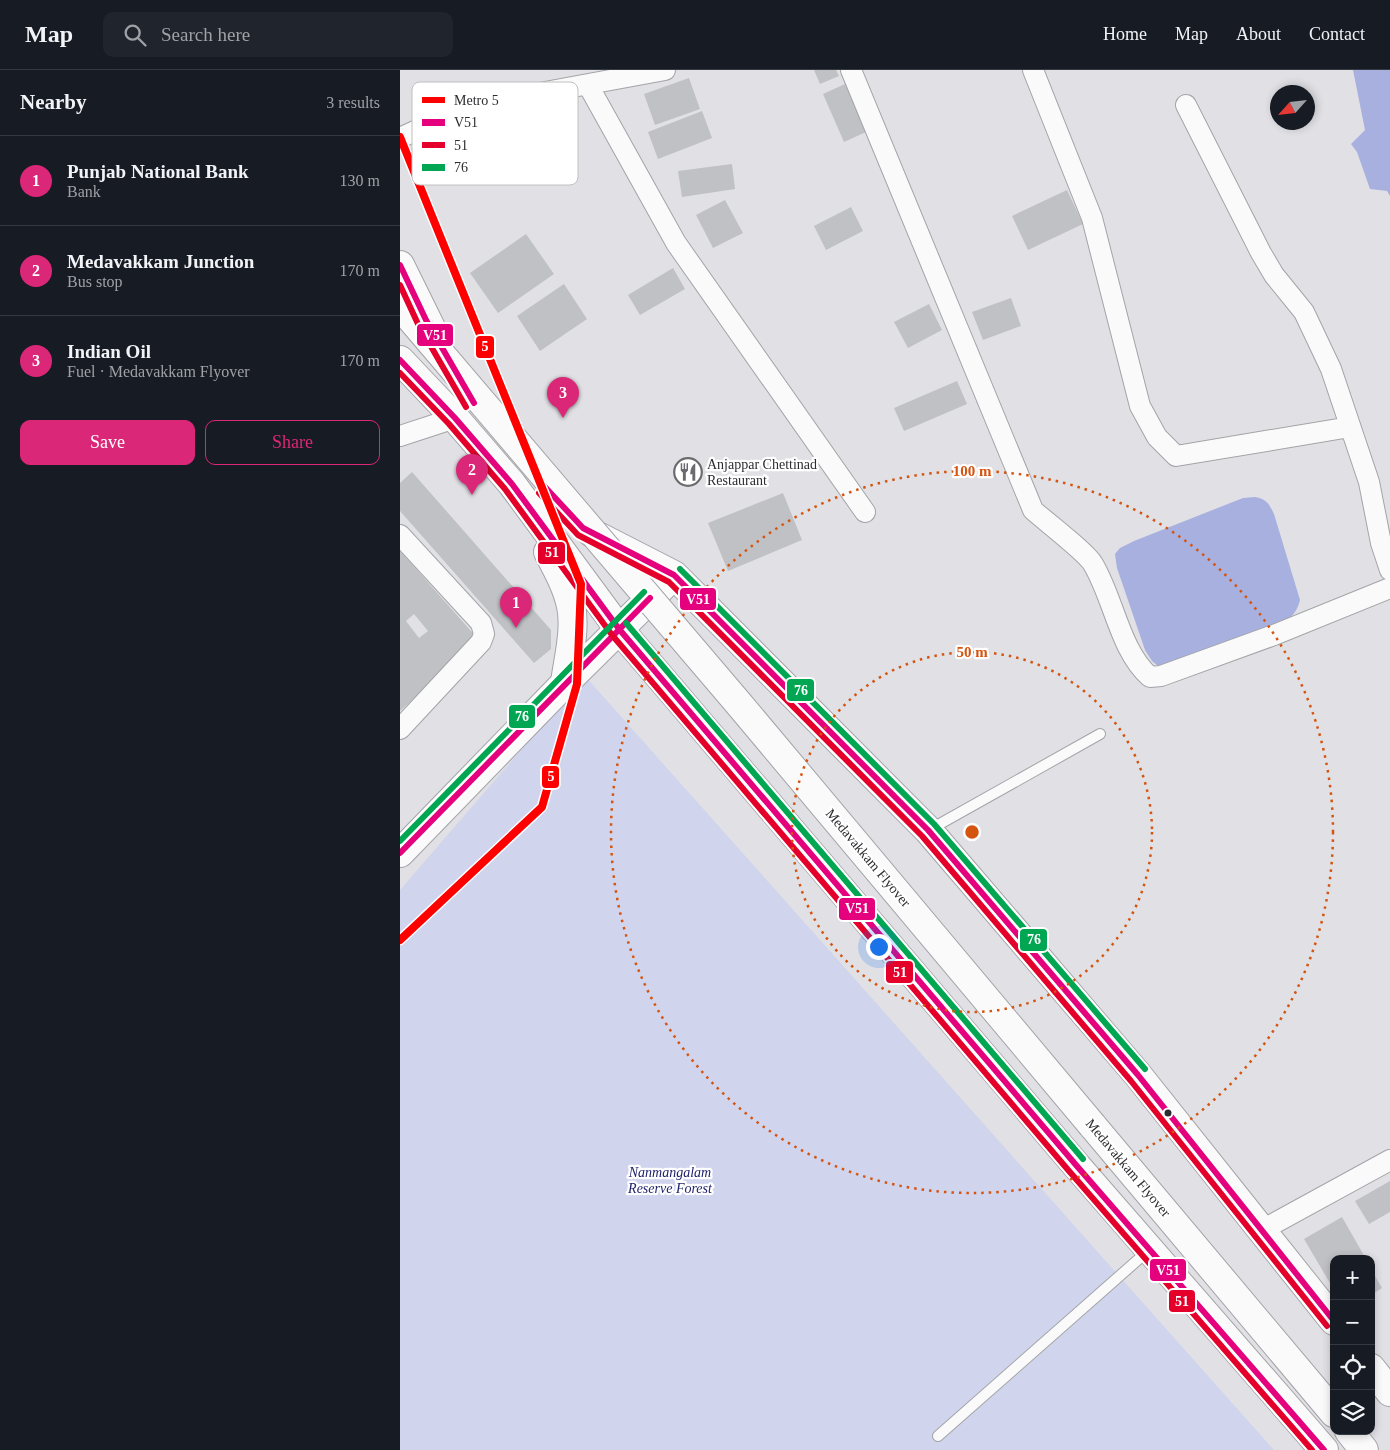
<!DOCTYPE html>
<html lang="en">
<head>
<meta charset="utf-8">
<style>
	:root { --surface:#171b24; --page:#20242c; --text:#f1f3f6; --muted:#9ea1a6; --line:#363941; --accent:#db2777 }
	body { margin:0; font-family:Georgia,serif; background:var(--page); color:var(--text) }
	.controls { position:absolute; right:15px; bottom:15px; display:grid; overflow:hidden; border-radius:10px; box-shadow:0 2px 8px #0003 }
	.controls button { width:45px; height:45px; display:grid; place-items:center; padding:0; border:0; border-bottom:1px solid var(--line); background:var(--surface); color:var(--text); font:25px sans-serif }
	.compass { position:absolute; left:870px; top:15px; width:45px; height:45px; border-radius:50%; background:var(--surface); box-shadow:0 2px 8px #0003; rotate:243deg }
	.you { position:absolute; left:478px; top:876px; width:18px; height:18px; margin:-12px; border:4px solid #fff; border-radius:50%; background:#1a73e8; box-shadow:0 0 0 8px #1a73e833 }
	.badge { display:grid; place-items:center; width:32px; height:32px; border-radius:50%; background:var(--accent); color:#fff; font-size:16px; font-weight:700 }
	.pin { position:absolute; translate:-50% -41px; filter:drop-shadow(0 1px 2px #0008) }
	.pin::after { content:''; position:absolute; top:26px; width:18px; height:15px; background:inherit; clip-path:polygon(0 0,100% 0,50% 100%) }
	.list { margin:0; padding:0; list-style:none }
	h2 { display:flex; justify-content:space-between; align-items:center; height:65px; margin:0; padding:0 20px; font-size:21px }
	h2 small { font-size:16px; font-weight:400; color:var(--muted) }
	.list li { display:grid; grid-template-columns:32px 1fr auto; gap:15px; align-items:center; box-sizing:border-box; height:90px; padding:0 20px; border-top:1px solid var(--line) }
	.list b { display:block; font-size:19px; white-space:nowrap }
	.list p { margin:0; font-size:16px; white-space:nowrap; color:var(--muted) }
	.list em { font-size:16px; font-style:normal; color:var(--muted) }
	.actions { display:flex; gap:10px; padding:15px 20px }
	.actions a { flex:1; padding:11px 0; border:1px solid var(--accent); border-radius:10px; text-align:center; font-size:18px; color:var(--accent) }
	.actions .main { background:var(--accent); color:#fff }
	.icon { flex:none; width:28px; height:28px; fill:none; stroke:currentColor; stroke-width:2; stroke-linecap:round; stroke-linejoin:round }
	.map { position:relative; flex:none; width:990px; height:1380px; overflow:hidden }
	header { display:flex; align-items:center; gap:30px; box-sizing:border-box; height:70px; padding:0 25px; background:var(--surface); border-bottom:1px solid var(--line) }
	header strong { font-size:24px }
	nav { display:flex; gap:28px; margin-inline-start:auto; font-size:18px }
	.search { width:350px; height:45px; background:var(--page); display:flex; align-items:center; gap:12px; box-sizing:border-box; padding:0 18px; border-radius:10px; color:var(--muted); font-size:19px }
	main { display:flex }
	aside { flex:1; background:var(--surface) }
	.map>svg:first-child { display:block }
	.green { fill:#d0d4ed }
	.water { fill:#a7b0df }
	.building { fill:#c0c1c5; fill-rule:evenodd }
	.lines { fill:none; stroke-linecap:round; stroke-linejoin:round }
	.lane-casing { stroke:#a3a4a7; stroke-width:12 }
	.street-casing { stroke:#a3a4a7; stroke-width:22 }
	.primary-casing { stroke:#a3a4a7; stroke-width:30 }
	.lane { stroke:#fafafb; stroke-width:10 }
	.street { stroke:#fafafb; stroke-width:20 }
	.primary { stroke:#fafafb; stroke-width:28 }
	.primary-bridge-casing { stroke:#a3a4a7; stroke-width:30; stroke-linecap:butt }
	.primary-bridge { stroke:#fafafb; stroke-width:28 }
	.bus-1-casing { stroke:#fff; stroke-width:10 }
	.bus-2-casing { stroke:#fff; stroke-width:10 }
	.bus-3-casing { stroke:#fff; stroke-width:10 }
	.bus-1 { stroke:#e5007d; stroke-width:6 }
	.bus-2 { stroke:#e4002b; stroke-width:6 }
	.bus-3 { stroke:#00a651; stroke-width:6 }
	.metro-1-casing { stroke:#fff; stroke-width:11 }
	.metro-1 { stroke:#f00; stroke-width:8 }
	.ring { fill:none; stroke:#d55410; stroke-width:2.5; stroke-dasharray:2.5 5 }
	.bus-dot { fill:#2c2c30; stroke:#fff; stroke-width:2 }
	.labels { text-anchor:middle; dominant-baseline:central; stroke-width:4.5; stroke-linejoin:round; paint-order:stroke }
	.poi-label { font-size:14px; fill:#2c2c30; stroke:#fff; text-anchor:start }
	.street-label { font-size:14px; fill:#2c2c30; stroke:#fff }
	.park-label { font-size:14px; font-style:italic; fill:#20236c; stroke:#fff }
	.key { fill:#fff; stroke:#c0c0c1; stroke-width:1 }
	.key-label { font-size:14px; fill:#2c2c30 }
	.centre { fill:#d55410; stroke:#fff; stroke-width:2.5 }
	.ring-label { font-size:15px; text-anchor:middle; font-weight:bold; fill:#d55410; stroke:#fff; stroke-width:4.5; stroke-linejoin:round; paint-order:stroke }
	.line-badge { stroke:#fff; stroke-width:2 }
	.badge-label { font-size:14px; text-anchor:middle; font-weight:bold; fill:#fff }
</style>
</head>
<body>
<header>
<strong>Map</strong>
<div class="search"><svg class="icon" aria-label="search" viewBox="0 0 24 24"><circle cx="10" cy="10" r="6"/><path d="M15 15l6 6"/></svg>Search here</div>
<nav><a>Home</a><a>Map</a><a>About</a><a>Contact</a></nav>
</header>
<main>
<aside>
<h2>Nearby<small>3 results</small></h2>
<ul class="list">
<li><span class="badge">1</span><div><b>Punjab National Bank</b><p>Bank</p></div><em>130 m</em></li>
<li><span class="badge">2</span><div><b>Medavakkam Junction</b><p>Bus stop</p></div><em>170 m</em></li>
<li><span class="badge">3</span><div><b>Indian Oil</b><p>Fuel · Medavakkam Flyover</p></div><em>170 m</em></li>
</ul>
<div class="actions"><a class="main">Save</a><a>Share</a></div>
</aside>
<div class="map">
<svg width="990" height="1380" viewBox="0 0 990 1380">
	<rect width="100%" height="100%" fill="#e0e0e5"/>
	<path class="green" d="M185,606L874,1380H0V820Z"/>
	<path class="water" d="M953,0H990V126L987,121L970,119L957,82L951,74L965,60Z
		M855,427C867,429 869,434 874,444L900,530C896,545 890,549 876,555L758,596L752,591L745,580L717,498L715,484L720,478L734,471L843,428Z"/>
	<path class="building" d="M414,0H436L439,6L420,14Z
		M289,8L300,39L255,55L244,24Z
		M445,14L466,62L444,72L423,24Z
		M302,41L312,68L258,89L248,62Z
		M332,94L335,119L282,127L278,101Z
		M667,120L683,154L628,180L612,146Z
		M325,130L343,163L313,178L296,145Z
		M451,137L463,161L426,180L414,156Z
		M126,164L154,204L98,243L70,203Z
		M273,198L285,219L240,245L228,225Z
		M164,214L187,249L140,281L117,246Z
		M611,228L621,256L583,270L572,242Z
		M529,234L542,260L508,278L494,252Z
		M557,311L567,334L504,361L494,338Z
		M12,402L151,560V579L134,593L0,441V413Z
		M383,423L402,470L328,501L308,453Z
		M0,481L79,570L0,641ZM14,544L28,561L19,568L6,551Z
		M990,1111V1142L969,1154L955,1131Z
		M942,1147L966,1189H934V1220L904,1169Z
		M971,1199L982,1218L971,1225Z"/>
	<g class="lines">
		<defs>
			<path id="lane" d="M529,760L700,664
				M538,1366L749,1180"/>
			<path id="street" d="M451,0L633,440C646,452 686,482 693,494C714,529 720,581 750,607L761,606L874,565L990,518
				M633,0L692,148L740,336L757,367L776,386L950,357
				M188,15L276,173L465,442
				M786,35L861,183L874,205L904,242L931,299L969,412L981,473L990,500
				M0,68L69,36L265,0
				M0,366L55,348
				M0,465L81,553L84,564L81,572L0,659
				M862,1160L990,1090"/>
			<path id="primary" d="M0,195L38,272
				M0,290L55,348L112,414L219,559L676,1095L924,1380
				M192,463L274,505L528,760L738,1005L934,1251
				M148,482C157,499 167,517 171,536C176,560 168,589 165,613
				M0,783L165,613L267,512
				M692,1055L934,1343
				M971,1298L990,1322
				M949,1361L964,1380"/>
		</defs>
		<use href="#lane" class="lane-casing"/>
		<use href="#street" class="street-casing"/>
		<use href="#primary" class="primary-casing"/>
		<use href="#lane" class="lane"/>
		<use href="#street" class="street"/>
		<use href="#primary" class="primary"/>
		<defs>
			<path id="primary-bridge" d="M0,236L339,634L692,1055"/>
		</defs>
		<use href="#primary-bridge" class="primary-bridge-casing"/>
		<use href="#primary-bridge" class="primary-bridge"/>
		<defs>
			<path id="bus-1" d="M0,195L26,250L74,333
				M0,290L55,348L112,414L219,559L676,1095L924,1380
				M145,417L183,458L274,505L528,760L738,1005L934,1251
				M0,783L250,528"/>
			<path id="bus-2" d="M0,215L18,254L66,337
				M0,303L49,354L105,419L212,565L669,1101L912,1380
				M139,423L178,465L269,512L522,766L731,1011L927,1256"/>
			<path id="bus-3" d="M280,499L534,754L745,999
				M226,553L683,1089
				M0,771L244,522"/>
		</defs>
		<use href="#bus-1" class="bus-1-casing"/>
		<use href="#bus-2" class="bus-2-casing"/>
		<use href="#bus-3" class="bus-3-casing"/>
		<use href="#bus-1" class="bus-1"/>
		<use href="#bus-2" class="bus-2"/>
		<use href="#bus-3" class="bus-3"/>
		<defs>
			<path id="metro-1" d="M0,67L181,514L177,614L142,737L0,870"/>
		</defs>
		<use href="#metro-1" class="metro-1-casing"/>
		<use href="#metro-1" class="metro-1"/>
	</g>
	<g class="ring">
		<circle cx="572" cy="762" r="180"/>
		<circle cx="572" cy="762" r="361"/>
	</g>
	<defs>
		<symbol id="restaurant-ring" viewBox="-11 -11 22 22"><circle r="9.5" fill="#fff" stroke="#6b6b6f" stroke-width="1.5"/><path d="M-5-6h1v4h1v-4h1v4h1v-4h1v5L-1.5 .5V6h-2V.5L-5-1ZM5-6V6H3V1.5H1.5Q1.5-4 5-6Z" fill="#6b6b6f"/></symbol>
	</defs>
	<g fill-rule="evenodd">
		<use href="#restaurant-ring" x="272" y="386" width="32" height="32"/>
	</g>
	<circle class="bus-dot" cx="768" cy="1043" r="4.5"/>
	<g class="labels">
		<g class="poi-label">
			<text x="307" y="394">Anjappar Chettinad<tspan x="307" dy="16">Restaurant</tspan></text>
		</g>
		<g class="street-label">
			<text transform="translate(468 788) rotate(50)">Medavakkam Flyover</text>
			<text transform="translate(728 1098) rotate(50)">Medavakkam Flyover</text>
		</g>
		<g class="park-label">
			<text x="270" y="1102">Nanmangalam<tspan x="270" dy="16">Reserve Forest</tspan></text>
		</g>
	</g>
	<rect x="12" y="12" width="166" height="103" rx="8" class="key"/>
	<rect x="22" y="27" width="23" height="6" fill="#f00"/>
	<rect x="22" y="49" width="23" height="7" fill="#e5007d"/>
	<rect x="22" y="72" width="23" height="6" fill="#e4002b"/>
	<rect x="22" y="94" width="23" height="7" fill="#00a651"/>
	<g class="key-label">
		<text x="54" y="35">Metro 5</text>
		<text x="54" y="57">V51</text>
		<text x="54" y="80">51</text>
		<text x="54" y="102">76</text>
	</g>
	<circle cx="572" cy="762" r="8" class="centre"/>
	<g class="ring-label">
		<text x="572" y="406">100 m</text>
		<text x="572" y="587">50 m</text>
	</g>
	<g class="line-badge">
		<rect x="16" y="253" width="38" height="24" rx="5" fill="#e5007d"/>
		<rect x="75" y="265" width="20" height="24" rx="5" fill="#f00"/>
		<rect x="137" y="471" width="29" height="24" rx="5" fill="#e4002b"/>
		<rect x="279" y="517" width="38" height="24" rx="5" fill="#e5007d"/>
		<rect x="386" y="608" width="29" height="24" rx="5" fill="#00a651"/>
		<rect x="108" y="634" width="28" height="25" rx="5" fill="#00a651"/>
		<rect x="141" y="695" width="19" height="24" rx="5" fill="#f00"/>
		<rect x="438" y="827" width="38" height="24" rx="5" fill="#e5007d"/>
		<rect x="619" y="858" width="29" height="24" rx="5" fill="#00a651"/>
		<rect x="485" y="890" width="29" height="24" rx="5" fill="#e4002b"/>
		<rect x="749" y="1188" width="38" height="24" rx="5" fill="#e5007d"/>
		<rect x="768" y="1219" width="28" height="24" rx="5" fill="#e4002b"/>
	</g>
	<g class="badge-label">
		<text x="35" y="270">V51</text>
		<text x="85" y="281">5</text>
		<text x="152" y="487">51</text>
		<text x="298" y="534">V51</text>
		<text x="401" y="625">76</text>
		<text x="122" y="651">76</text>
		<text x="151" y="711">5</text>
		<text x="457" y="843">V51</text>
		<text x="634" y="874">76</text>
		<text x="500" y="907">51</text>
		<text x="768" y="1205">V51</text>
		<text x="782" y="1236">51</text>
	</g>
</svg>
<div class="controls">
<button>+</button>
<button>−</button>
<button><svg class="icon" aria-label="locate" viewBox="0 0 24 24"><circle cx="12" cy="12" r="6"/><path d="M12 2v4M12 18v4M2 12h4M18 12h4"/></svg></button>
<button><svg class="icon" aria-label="layers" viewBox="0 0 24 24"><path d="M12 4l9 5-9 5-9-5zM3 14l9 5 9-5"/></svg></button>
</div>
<svg class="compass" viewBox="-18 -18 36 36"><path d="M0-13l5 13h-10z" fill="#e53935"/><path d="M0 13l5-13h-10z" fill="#9ea1a6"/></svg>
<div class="you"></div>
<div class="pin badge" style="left:116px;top:558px">1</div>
<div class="pin badge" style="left:72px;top:425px">2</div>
<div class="pin badge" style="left:163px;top:348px">3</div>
</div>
</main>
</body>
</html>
